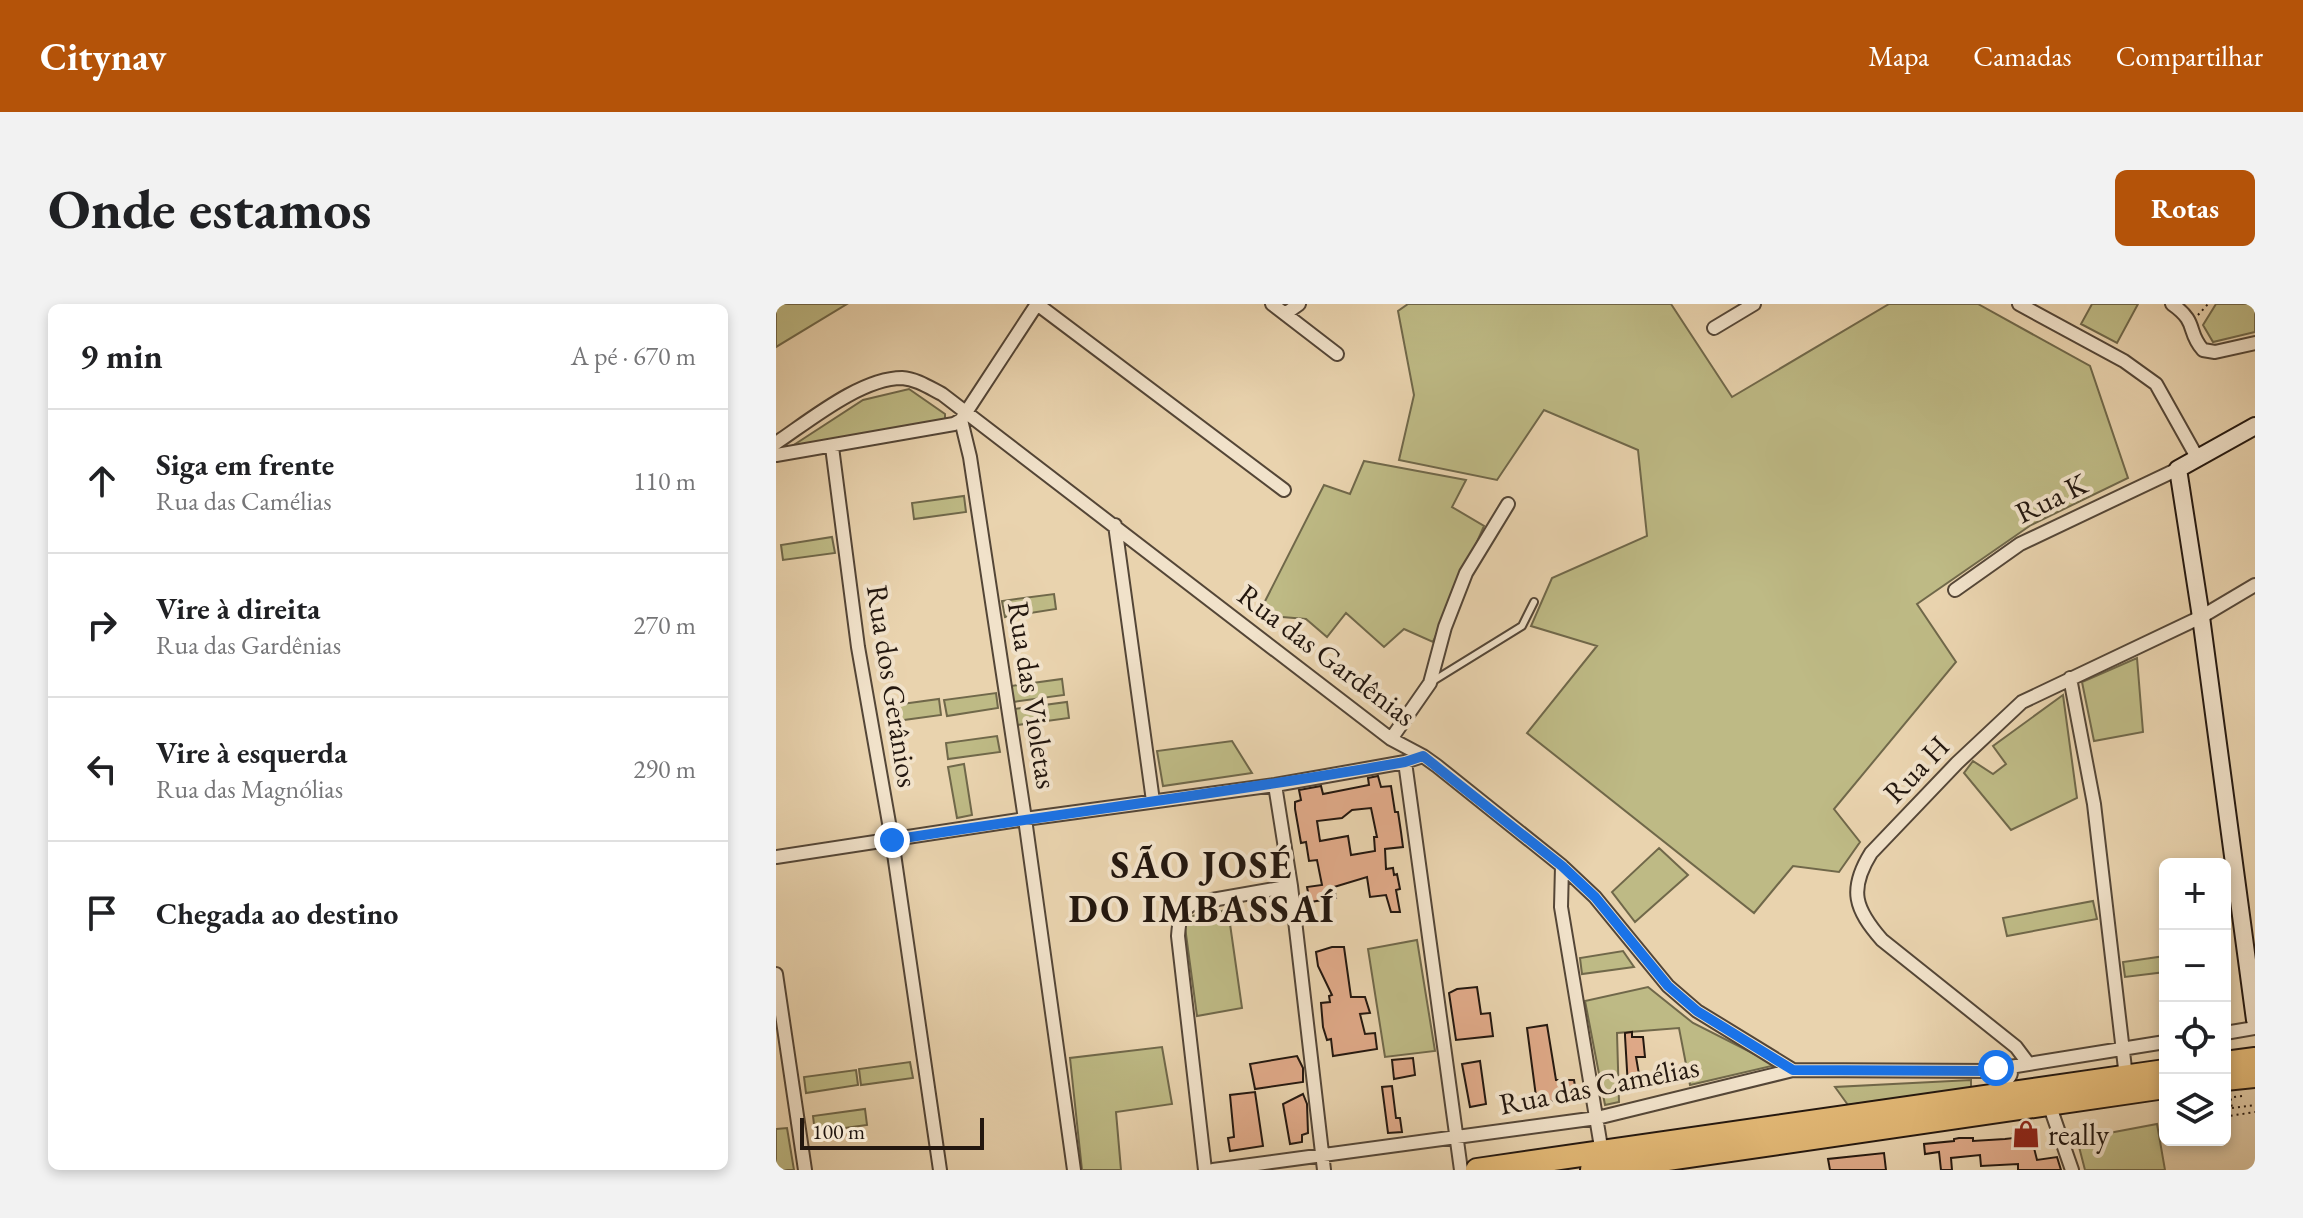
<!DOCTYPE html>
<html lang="pt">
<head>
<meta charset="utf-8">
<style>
	:root { --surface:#fff; --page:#f2f2f2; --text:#202124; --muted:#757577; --line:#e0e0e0; --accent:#b45309 }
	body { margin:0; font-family:"EB Garamond",serif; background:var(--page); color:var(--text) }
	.controls { position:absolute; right:24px; bottom:24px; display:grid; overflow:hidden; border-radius:12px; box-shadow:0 4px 12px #0003 }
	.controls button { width:72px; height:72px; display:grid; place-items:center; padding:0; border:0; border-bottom:2px solid var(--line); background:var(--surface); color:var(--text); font:40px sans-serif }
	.scale { position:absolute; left:24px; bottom:20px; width:184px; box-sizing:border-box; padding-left:8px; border:4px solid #23170f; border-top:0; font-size:22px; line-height:28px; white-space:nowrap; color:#23170f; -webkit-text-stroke:6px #f1e2ca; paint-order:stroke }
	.stop { position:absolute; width:24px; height:24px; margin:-18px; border:6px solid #1a73e8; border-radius:50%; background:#fff }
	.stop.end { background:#1a73e8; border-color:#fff; box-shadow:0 2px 8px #0008 }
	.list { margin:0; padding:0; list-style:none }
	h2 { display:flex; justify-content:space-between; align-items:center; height:104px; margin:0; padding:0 32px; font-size:34px }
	h2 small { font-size:26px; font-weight:400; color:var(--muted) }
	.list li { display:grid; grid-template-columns:52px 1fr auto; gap:24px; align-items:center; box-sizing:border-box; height:144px; padding:0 32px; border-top:2px solid var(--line) }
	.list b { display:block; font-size:30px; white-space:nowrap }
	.list p { margin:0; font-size:26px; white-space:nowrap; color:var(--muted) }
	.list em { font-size:26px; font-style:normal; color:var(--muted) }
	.icon { flex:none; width:44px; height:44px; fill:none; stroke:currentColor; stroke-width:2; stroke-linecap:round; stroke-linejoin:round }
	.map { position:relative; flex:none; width:1479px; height:866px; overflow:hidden; border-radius:12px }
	header { display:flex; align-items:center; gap:48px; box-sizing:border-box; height:112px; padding:0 40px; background:var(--accent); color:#fff }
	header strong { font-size:38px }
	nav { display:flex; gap:44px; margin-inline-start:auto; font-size:28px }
	.intro { display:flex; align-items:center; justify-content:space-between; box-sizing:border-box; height:192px; padding:0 48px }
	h1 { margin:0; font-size:56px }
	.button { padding:20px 36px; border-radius:12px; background:var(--accent); color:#fff; font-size:28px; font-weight:700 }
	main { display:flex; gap:48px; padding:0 48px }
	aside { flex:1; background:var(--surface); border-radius:12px; box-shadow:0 4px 12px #0003 }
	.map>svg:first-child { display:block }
	.green { fill:#beba85; stroke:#70684a; stroke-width:2 }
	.building { fill:#e0aa89; stroke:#23170f; stroke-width:2; fill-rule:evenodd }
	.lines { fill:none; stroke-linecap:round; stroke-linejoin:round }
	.lane-casing { stroke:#544637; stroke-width:10 }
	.street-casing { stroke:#544637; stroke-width:16 }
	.secondary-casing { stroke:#23170f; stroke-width:20 }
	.highway-casing { stroke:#23170f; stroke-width:26 }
	.path { stroke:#23170f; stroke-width:2; stroke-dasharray:2 4; stroke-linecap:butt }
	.lane { stroke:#f1e2ca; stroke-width:6 }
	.street { stroke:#f1e2ca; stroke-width:12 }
	.secondary { stroke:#f1e2ca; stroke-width:16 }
	.highway { stroke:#e4ba77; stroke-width:22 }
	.path-bridge { stroke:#23170f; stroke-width:2; stroke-dasharray:2 4; stroke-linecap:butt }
	.route { stroke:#1a73e8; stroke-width:10 }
	.labels { text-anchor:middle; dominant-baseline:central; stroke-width:8; stroke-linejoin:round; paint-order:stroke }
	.street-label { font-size:30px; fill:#23170f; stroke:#f1e2ca }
	.poi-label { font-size:30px; fill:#23170f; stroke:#f1e2ca; text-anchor:start }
	.district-label { font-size:38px; font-weight:bold; letter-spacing:2px; fill:#23170f; stroke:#f1e2ca }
</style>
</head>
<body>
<header>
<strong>Citynav</strong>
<nav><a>Mapa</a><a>Camadas</a><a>Compartilhar</a></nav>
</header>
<div class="intro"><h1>Onde estamos</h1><a class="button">Rotas</a></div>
<main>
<aside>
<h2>9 min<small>A pé · 670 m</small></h2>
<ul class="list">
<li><svg class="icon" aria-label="ahead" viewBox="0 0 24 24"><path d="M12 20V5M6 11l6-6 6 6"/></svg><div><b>Siga em frente</b><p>Rua das Camélias</p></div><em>110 m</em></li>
<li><svg class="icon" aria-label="right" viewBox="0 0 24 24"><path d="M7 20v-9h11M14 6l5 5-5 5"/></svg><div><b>Vire à direita</b><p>Rua das Gardênias</p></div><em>270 m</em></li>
<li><svg class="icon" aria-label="left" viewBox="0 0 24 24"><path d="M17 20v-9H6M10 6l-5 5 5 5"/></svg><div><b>Vire à esquerda</b><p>Rua das Magnólias</p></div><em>290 m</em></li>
<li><svg class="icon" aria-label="arrive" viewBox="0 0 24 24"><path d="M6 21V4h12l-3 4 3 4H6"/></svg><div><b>Chegada ao destino</b></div></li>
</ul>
</aside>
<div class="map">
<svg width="1479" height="866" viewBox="0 0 1479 866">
	<rect width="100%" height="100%" fill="#e9d3ae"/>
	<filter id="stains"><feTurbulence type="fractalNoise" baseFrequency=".0025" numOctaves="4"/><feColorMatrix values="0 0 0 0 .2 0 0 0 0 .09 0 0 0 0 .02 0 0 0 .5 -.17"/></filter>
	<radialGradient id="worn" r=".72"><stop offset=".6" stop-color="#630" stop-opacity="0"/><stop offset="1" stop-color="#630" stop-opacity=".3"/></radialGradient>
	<path class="green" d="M0,0H71L0,43Z
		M632,0H895L956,93L1113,0H1202L1314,62L1352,174L1255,221L1141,300L1180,358L1058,505L1084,538L1063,568L1017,562L978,609L751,429L821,342L755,322L776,274L871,232L862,146L768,106L721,176L623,156L638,91L622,7Z
		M1316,0H1362L1341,39L1305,20Z
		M1440,0H1479V28L1437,38L1427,21Z
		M133,85L169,110V119L10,146L87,96Z
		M588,157L690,176L676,203L708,222L657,338L628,325L608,343L570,309L551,333L530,315L482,311L548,181L574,190Z
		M188,192L190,208L138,215L136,199Z
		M56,233L59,249L7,256L5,241Z
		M278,290L280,305L229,313L226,297Z
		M1361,354L1367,428L1318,437L1306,378Z
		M286,375L288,391L237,398L235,382Z
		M220,389L222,404L171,412L168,396Z
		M1287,391L1301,494L1235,526L1188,469L1197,457L1217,470L1230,460L1217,442Z
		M163,395L165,411L113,418L111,402Z
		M291,398L293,414L241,421L239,405Z
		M221,432L224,448L172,455L170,439Z
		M456,437L476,469L387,482L381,447Z
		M188,460L196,511L181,514L172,463Z
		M883,544L912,571L859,618L836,588Z
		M1317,597L1321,615L1231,632L1227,614Z
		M452,606L466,704L421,712L409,623L416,612Z
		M641,636L659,747L609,753L592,645Z
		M847,647L858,663L806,670L804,654Z
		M1389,652V668L1349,673L1347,658Z
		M872,683L917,719L1000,761L914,781L903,724L841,729L843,798L829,801L809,697Z
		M386,743L396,800L340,808L345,866H306L294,754Z
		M134,758L137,774L85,781L83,765Z
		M80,766L82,781L30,789L28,773Z
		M1195,776V784L1072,801L1059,783Z
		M89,805L91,821L39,828L37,812Z
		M1381,820L1389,866H1309L1301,835Z
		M11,824L18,866H0V825Z"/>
	<path class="building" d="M602,472L605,483L615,482L619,508H622L625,528L627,543L609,545L610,565L617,564L618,571L621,570L624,585L620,586L624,608H615L610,591L594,593L591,573L558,583L560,594L534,598L531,583L546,581L541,556L533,557L530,538L525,539L519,505V498L525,496L523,486L545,482L547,490L593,481L592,474ZM595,504L601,533H598L599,547L575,551L572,532L544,537L541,517L566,514L576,506Z
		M556,643H568L575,693H589L594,709L584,710L589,730L599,729L601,745L557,752L555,735L551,736L547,723L545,699L554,698L553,692L556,691L542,662L540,648Z
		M701,683L705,710L714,709L717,732L680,736L673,689L681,685Z
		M771,721L780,776H798L801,793L761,800L751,724Z
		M856,728V733H867L869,753H860L865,782L852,783L849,732V729Z
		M521,752L527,764V778L479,785L474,760Z
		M637,754L639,771L618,775L616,756Z
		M704,757L710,800L694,803L686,760Z
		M616,782L620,814H624L626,828L612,829L606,783Z
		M479,788L487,842L454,847L452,834L458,833L454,791Z
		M527,790L531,800L532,829L526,831V838L514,840L507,800Z
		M1254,828L1261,856L1281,853L1285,866H1242V860L1205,862L1204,851L1175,854L1176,866H1165L1163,848L1149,850L1148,840L1178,837V835L1183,834H1197V837L1229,835L1238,834L1237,830Z
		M1108,849L1110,866H1054L1052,855Z"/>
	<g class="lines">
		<defs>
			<path id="lane" d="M657,377L746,322L758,298"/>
			<path id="street" d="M496,0L561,50
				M1243,0L1348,57L1380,80L1422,155
				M1396,0C1423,19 1410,27 1427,46L1439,48L1479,39
				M509,10L523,0
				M938,24L978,0
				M185,116L194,153L249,515L298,866
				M0,139C33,117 85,74 126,74C141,75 154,84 166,90L615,435L647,452L661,462L786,562L819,593L892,682L921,707L1017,766
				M56,143L82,343L116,536L164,866
				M0,151L178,120L185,116L261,0L508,186
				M339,221L377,497
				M1179,286L1244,240L1402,165
				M1294,374L1318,500L1350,773
				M615,435L654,379L669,323L690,269L732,200
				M629,458L685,866
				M499,481L515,582L548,866
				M0,553L249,515L499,481L629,458L647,452
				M786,562L785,603L826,849
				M0,670L29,866
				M1449,729L1479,724
				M1252,759L1240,743L1106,636C1079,605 1072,586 1095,549L1181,459L1246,398L1425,313L1479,281
				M1219 768a8 8 0 1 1 16 0a8 8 0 1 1-16 0Z
				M1234,763L1389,738
				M1273,800L1296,866
				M429,866L402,632C403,617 404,605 419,599L515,582
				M437,866L821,814L1017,766L1219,767"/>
			<path id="secondary" d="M1479,122L1402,165L1425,313L1479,716"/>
			<path id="highway" d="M1449,759L1479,755
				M1449,775L1479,772
				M701,866L1389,767
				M816,866L1389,783"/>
		</defs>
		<use href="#lane" class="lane-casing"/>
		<use href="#street" class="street-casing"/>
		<use href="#secondary" class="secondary-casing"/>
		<use href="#highway" class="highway-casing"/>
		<path class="path" d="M1422,11L1432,0
			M1466,792L1450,794L1453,812L1479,808
			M1456,804L1479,801"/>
		<use href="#lane" class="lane"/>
		<use href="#street" class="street"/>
		<use href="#secondary" class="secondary"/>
		<use href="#highway" class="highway"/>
		<path class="path-bridge" d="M1449,753L1456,804"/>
	</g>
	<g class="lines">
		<path class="route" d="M116,536C287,509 459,488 629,458L647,452L786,562L819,593L892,682L921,707L1017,766L1219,767L1220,764"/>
	</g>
	<defs>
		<symbol id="shop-bare" viewBox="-9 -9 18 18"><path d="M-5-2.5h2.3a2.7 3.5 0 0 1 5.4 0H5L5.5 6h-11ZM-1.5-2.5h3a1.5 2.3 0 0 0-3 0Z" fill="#8f2418" stroke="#f1e2ca" stroke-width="2.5" paint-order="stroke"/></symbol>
	</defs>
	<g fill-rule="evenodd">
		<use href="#shop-bare" x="1230" y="810" width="40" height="40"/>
	</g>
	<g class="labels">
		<g class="street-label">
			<text transform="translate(1275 194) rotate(-26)">Rua K</text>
			<text transform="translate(551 351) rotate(37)">Rua das Gardênias</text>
			<text transform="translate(117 382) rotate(81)">Rua dos Gerânios</text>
			<text transform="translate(257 391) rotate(81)">Rua das Violetas</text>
			<text transform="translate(1140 465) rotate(-46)">Rua H</text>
			<text transform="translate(823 781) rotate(-11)">Rua das Camélias</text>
		</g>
		<g class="poi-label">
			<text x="1272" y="830">really</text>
		</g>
		<g class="district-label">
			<text x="426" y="560">SÃO JOSÉ<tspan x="426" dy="44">DO IMBASSAÍ</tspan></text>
		</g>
	</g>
	<rect width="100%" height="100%" filter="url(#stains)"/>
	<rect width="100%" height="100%" fill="url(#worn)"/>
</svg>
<div class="controls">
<button>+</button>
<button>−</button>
<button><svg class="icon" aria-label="locate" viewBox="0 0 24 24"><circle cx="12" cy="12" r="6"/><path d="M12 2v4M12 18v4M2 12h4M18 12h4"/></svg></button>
<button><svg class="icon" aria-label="layers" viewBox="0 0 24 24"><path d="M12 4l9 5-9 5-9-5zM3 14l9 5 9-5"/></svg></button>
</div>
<div class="scale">100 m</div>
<div class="stop" style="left:1220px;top:764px"></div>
<div class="stop end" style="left:116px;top:536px"></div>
</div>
</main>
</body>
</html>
